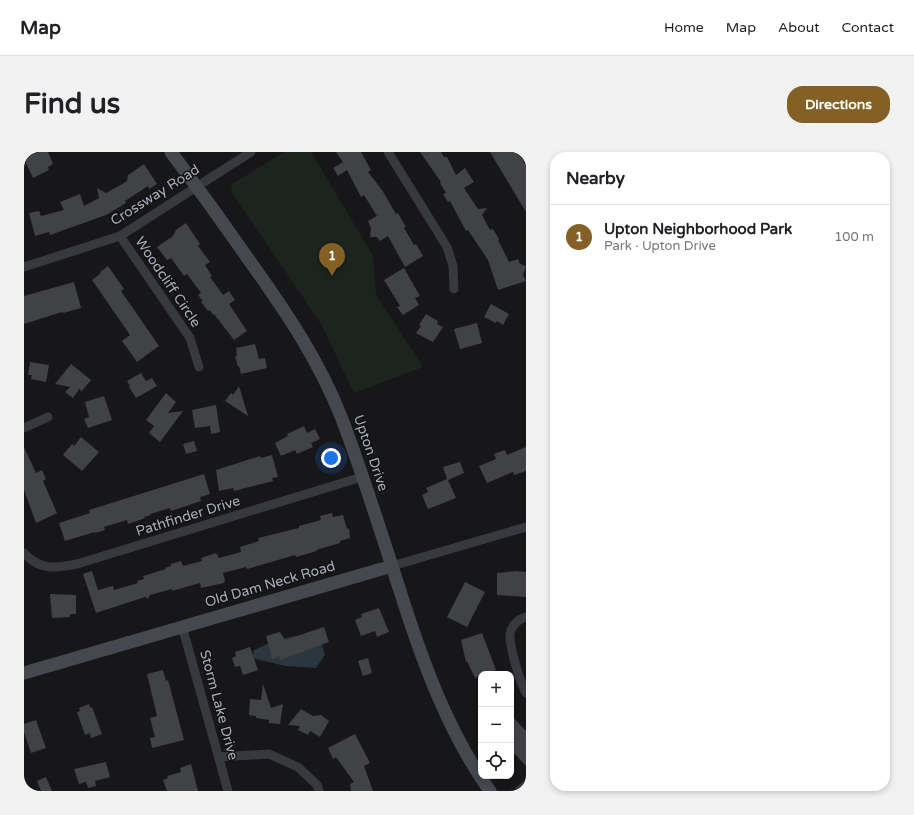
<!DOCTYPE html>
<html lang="en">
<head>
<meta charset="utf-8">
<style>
	:root { --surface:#fff; --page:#f2f2f2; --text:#202124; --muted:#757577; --line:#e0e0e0; --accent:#845f26 }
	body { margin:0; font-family:"Varela Round",sans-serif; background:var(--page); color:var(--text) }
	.controls { position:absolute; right:12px; bottom:12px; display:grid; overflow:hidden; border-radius:8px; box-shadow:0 2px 6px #0003 }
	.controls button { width:36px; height:36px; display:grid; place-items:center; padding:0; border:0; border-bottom:1px solid var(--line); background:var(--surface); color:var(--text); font:20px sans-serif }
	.you { position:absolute; left:307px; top:306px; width:14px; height:14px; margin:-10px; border:3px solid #fff; border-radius:50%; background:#1a73e8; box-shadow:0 0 0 6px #1a73e833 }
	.badge { display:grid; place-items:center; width:26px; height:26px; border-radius:50%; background:var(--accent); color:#fff; font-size:13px; font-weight:700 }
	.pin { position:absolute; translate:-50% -33px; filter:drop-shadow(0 1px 2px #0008) }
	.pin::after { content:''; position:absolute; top:21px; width:14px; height:12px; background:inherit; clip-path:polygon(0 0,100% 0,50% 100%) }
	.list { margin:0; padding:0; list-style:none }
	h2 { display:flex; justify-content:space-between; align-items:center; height:52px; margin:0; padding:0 16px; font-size:17px }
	h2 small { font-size:13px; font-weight:400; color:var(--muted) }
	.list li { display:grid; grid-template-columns:26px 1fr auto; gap:12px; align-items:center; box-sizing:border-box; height:64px; padding:0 16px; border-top:1px solid var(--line) }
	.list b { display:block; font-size:15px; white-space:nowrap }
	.list p { margin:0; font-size:13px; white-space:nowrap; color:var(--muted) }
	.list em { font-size:13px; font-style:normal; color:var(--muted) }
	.icon { flex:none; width:22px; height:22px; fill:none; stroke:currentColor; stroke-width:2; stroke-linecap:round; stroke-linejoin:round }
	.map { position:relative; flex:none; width:502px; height:639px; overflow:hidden; border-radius:16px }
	header { display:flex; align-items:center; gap:24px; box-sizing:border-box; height:56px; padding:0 20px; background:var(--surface); border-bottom:1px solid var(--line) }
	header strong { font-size:19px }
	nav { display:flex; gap:22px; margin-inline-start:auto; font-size:14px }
	.intro { display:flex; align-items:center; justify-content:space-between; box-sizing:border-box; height:96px; padding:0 24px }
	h1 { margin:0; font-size:28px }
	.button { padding:10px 18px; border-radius:16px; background:var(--accent); color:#fff; font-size:14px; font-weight:700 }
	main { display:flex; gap:24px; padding:0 24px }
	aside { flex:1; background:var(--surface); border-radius:16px; box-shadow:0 2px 6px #0003 }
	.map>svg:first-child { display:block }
	.green { fill:#1c251d }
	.water { fill:#2b373e }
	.building { fill:#414246 }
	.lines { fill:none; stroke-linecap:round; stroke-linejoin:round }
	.street { stroke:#37393e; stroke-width:9 }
	.secondary { stroke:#45484f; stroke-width:13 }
	.labels { text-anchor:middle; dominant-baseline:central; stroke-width:3; stroke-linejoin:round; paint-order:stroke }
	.street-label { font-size:14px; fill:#a8aeba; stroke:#121214 }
</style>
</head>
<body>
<header>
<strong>Map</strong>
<nav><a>Home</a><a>Map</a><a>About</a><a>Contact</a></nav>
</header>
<div class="intro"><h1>Find us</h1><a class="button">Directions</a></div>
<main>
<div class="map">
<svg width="502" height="639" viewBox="0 0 502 639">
	<rect width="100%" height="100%" fill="#171719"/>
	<path class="green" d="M260,0H287L349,104L352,143L399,215L330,241L297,172L207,39L208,32Z"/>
	<path class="water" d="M287,481L296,488L301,503L292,516L261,514L228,506L230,498L252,488Z"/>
	<path class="building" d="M8,0H24L29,12L24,15L25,18L9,26L0,7V3Z
		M312,0H337L347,18L344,20L358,38L372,62L374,61L382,75L380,76L390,93L392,92L399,104L381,115L364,84L356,89L353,85H346L347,76L344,69L353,64L340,43L337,45L323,18L314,24L309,16L319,10Z
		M396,0H417L420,5H423L432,23L441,16L450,30L440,36L454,57L463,56L458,63L466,78L469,77L475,87L474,88L485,110L494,107L496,112L502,114L499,123L502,129L474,138L464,108L444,78L442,79L426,49L424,50L419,42L422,41L416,31L417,30Z
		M466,0H494L502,14V60Z
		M120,12L133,32L125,37L124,34L101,49L102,51L82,63L26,83L25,80L11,84L5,61L15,59L17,64L40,58L36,50L56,42L60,54L75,46L73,36L82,41L100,31L103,29L104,23Z
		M162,71L176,92L174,94L186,110L181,113L188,124L186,125L199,143L205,139L211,148L205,152L223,179L210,188L190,162L189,163L186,158L184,159L177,150L179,149L174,143L177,141L163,122L160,124L147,106L143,108L133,95L149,84L152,78Z
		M84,114L100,137L97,139L135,194L113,210L98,189L106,183L68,128L77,121L76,120Z
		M380,116L396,144L391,146L395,153L379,163L373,155L376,154L360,128Z
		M50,130L57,156L39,161L38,160L0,172V144Z
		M467,152L485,162L479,173L473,169L472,171L460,165Z
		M402,162L414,169L413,172L419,175L409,190L392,181L397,174L395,173Z
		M453,171L458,191L436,197L430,177Z
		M231,192L235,207L241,206L243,216L217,222L215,214L214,215L211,204H213L212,196Z
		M6,210L25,213L22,230L7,227L8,223H4Z
		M47,212L67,228L57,240L56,236L49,246L41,240L46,235L31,232Z
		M117,221L122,229L128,226L133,234L112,246L105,235L106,234L103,229Z
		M215,234L224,264L201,249L207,241L209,243Z
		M142,241L152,250L144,261L159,259L136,290L125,281L130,274L122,268Z
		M80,244L88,268L64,276L60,267L65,265L61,250Z
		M192,253L196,280L187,282L186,274L171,276L168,258Z
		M280,274L283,281L291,277L296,287L287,291L289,295L273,302L271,298L257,304L251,291L264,284L263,282Z
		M57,285L75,300L58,319L39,303L48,292L50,294Z
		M170,289L173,299L162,302L159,292Z
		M0,295L12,321L18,318L22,327L19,329L33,361L12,371L0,338Z
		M502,295V319L490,323L489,320L463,331L455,314L472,307L470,302L481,298L483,303Z
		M248,303L254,325L248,326L249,329L210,339L209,336L195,339L192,318L236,304L237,306Z
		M436,310L440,321L424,328L432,346L404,357L398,343L404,340L402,336L423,327L419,315Z
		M180,322L186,342L176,345L177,349L147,359L146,356L126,362L127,363L120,365L121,366L104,372L103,368L80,375L81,378L71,381V380L41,389L35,371L66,361L65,358Z
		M308,361L309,365L319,363L323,377L325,376L326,386L316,389V391L292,398L293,399L272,405L271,403L223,417L222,415L199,421L201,429L200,431L177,436L176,431L148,439V437L126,443L124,447L121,445L72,461L59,422L68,419L74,438L89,434L90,438L114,431L113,429L120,427L119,424L142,417L141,416L147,414V412L157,409L159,414L178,409L177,406L192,401L195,406L217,400L216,395L235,389L234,386L275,376V374L297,368L296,364Z
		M492,419L502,420V445L473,443V421Z
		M441,430L461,440L443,475L423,465Z
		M26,442L52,443V462H46V465L28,466Z
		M355,456L365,480L353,485L351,479L337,484L331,468L338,465L337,462Z
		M300,475L305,490L256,508L255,504L248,507L242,484L256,480L261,488Z
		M458,481L472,518L461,522H457V523L451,526L443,509L442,510L437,488Z
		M226,495L234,518L219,523L216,514L211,515L208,506L212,504L211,500Z
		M344,506L348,521L339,524L334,509Z
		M139,518L142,529L144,528L160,588L128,596L126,586L131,585L126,566L133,564L123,522Z
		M239,532L247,556L259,552L256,572L245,571V568L232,566V564L225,563L226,547L237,548Z
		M65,552L66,556L68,555L78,582L67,586L66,581L61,583L53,560L56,559L55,556Z
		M277,557L289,564L297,563L305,569L296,585L286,579L284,583L274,578L276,574L264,573Z
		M487,563L502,579V614L487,598Z
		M12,568L22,596L7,601L0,580V572Z
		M331,582L346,611L340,614L349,639H327L326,632L330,630L312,605L309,607L304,596Z
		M82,610L86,625L71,629L72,634L64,636L62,630L55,632L50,617Z
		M167,612L174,639H143L139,628L144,626L143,624L157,620L156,616Z
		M22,625L28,639H17L13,629Z"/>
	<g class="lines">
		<path class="street" d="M364,0L423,95L429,114L430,137
			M96,84L166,186L175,215
			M0,115L96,84L227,0
			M0,276L24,265
			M0,401C16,419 32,416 53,412L338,325
			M368,414L502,375
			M502,465C494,467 487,474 486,482C485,494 496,530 502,541
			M158,474L204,639
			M195,605L245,602L274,615L293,633L295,639
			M495,639L502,633"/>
		<path class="secondary" d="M147,0C174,36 200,72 225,108C262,160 295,208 318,267C340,325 358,384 377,442C399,511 424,580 466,639
			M0,521L368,414"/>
	</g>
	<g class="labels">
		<g class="street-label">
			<text transform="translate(131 43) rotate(-32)">Crossway Road</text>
			<text transform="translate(144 130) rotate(56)">Woodcliff Circle</text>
			<text transform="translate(347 301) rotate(71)">Upton Drive</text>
			<text transform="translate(164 364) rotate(-17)">Pathfinder Drive</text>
			<text transform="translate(246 432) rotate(-16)">Old Dam Neck Road</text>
			<text transform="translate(195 553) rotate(75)">Storm Lake Drive</text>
		</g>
	</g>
</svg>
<div class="controls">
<button>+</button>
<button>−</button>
<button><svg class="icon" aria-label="locate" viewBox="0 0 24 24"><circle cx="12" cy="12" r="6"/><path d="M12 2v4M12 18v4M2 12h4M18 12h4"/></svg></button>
</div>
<div class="you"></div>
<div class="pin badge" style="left:308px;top:124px">1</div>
</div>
<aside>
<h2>Nearby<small></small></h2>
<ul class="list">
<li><span class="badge">1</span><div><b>Upton Neighborhood Park</b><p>Park · Upton Drive</p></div><em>100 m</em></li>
</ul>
</aside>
</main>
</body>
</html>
